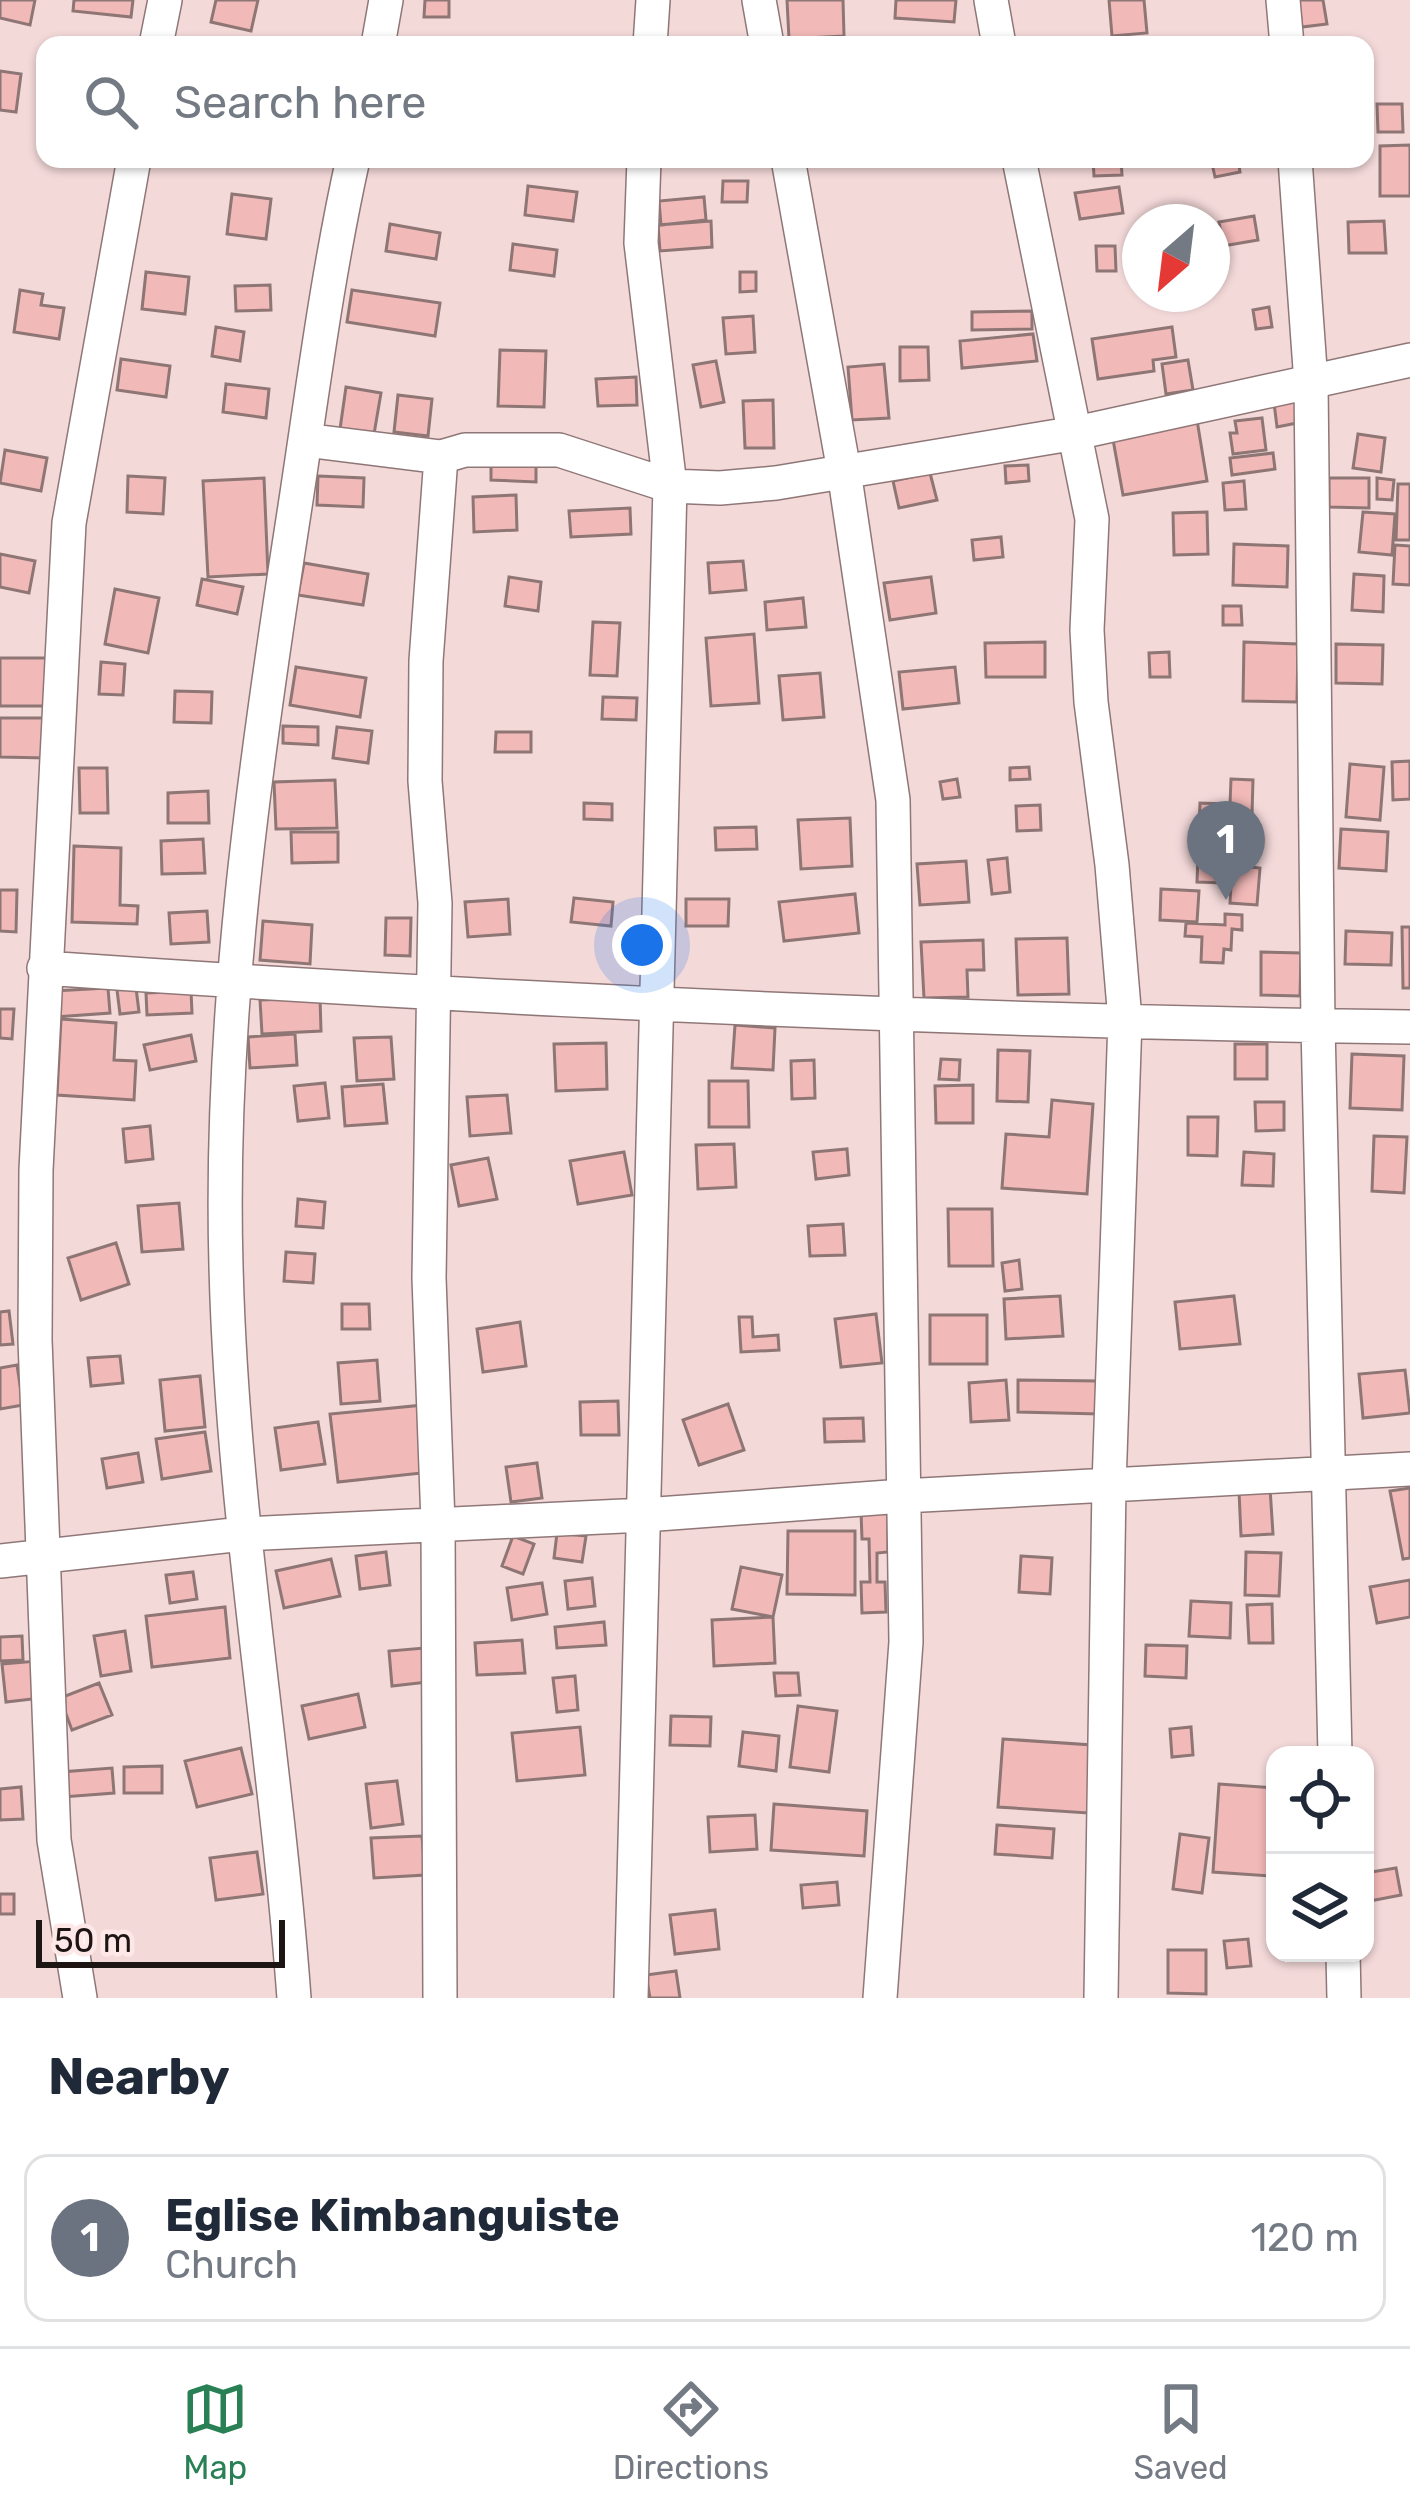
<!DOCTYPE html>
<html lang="en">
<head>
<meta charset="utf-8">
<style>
	:root { --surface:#fff; --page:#f2f2f3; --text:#1f2937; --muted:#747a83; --line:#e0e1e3; --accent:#298054 }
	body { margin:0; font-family:Rubik,sans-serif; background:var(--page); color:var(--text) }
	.controls { position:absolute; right:36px; bottom:36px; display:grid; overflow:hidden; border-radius:24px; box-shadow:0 3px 9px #0004 }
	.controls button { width:108px; height:108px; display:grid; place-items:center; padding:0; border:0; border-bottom:3px solid var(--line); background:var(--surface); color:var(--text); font:60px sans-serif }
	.compass { position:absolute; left:1122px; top:204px; width:108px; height:108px; border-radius:50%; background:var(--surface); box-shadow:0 3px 9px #0004; rotate:208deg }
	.scale { position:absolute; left:36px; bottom:30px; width:249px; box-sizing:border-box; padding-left:12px; border:6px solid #1d1414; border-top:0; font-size:33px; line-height:42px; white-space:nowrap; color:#1d1414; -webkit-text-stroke:9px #fee8e7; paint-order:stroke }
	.you { position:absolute; left:642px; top:945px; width:42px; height:42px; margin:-30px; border:9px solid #fff; border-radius:50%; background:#1a73e8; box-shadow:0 0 0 18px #1a73e833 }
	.badge { display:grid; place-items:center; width:78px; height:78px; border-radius:50%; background:var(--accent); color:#fff; font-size:39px; font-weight:700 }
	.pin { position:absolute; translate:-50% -99px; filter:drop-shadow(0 3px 6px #0008) }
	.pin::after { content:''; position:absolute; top:63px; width:42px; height:36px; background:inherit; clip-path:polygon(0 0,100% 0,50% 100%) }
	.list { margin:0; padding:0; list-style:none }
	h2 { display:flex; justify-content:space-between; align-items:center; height:156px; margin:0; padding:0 48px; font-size:51px }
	h2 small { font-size:39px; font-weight:400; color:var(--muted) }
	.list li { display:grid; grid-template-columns:78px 1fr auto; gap:36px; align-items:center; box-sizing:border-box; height:168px; margin:0 24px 24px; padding:0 24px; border:3px solid var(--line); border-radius:24px }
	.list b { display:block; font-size:45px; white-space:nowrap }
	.list p { margin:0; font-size:39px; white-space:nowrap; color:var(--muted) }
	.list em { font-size:39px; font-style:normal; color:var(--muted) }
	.icon { flex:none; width:66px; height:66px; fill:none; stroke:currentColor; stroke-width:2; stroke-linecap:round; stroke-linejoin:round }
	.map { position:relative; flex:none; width:1410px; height:1998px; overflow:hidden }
	.search { position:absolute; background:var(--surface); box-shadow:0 3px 9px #0004; left:36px; right:36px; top:36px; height:132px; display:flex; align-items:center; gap:30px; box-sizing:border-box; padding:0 42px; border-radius:24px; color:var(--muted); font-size:45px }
	.sheet { height:348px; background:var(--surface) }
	nav { display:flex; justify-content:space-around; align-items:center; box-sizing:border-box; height:168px; border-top:3px solid var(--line); background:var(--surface); font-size:33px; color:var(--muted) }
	nav a { display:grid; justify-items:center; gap:6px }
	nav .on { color:var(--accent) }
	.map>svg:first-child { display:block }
	.building { fill:#f1b9b8; stroke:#8e7675; stroke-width:3 }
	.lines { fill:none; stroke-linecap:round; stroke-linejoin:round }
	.street-casing { stroke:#8f7777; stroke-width:36 }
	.street { stroke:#fff; stroke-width:33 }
</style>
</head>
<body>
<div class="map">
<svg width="1410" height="1998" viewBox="0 0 1410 1998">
	<rect width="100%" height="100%" fill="#f4d9d9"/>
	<path class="building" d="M0,0H35L30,25L0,18Z
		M74,0H133L131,17L73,11Z
		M216,0H258L251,31L211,22Z
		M425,0H449V17H424Z
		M787,0H843L844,36L789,39Z
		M896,0H956L954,22L895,18Z
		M1109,0H1144L1147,33L1112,36Z
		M1298,0H1323L1327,24L1302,27Z
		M0,71L21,74L16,112L0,110Z
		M1377,104H1402L1403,132H1378Z
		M1410,145V196H1380V146Z
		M1093,159H1121L1122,175L1094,176Z
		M1211,159H1238L1240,172L1215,177Z
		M723,181H748L747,202H722Z
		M528,186L577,192L573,221L525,215Z
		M1119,187L1123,213L1080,219L1075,193Z
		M232,194L271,199L266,239L227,234Z
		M704,197L706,220L661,225L659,201Z
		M1254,216L1258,240L1223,246L1219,222Z
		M711,221L712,247L660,251L658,225Z
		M1384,221L1386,253H1349L1348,222Z
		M390,224L440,233L436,259L386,251Z
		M513,244L557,250L554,276L510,270Z
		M1096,246H1115L1116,271H1097Z
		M146,272L189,277L185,314L142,309Z
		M740,272H756V291L740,292Z
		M270,285L271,310L236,311L235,286Z
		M20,290L43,294L41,305L64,308L59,339L14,332Z
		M352,290L440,303L435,336L347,322Z
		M1269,307L1272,327L1256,329L1253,310Z
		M1032,311V329L972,330V312Z
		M753,316L755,352L726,354L723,318Z
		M216,327L244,332L240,361L212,356Z
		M1172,327L1176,357L1153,360L1154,371L1098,379L1092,339Z
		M1033,334L1037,361L962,368L960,341Z
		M900,347H928L929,380L900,381Z
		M500,350L546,351L544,407L498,406Z
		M121,359L170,366L166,397L117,390Z
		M1188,360L1193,390L1166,394L1162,364Z
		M716,361L724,402L701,407L693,365Z
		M884,364L889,418L852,420L848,367Z
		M636,377L637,405L598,406L596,379Z
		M226,384L269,389L266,418L223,412Z
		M346,387L381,393L374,434L340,429Z
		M398,395L432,399L428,436L394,432Z
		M1303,398L1307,421L1277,427L1274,403Z
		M773,400L774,448H745L743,401Z
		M1262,418L1266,450L1233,454L1230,433H1237L1235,421Z
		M1197,420L1207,481L1123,495L1112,434Z
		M1358,434L1385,438L1381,472L1353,468Z
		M5,450L47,458L41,491L0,483Z
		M1273,453L1275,469L1232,475L1230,458Z
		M491,462L536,464V482L491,480Z
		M1028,465L1029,481L1006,483L1005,466Z
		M930,473L937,500L899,508L893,481Z
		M128,476L165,478L163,514L127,512Z
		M318,476L364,478L363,507L317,505Z
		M264,478L268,574L208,577L203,481Z
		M1329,478H1369V508L1329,507Z
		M1377,478L1394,480L1392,500L1377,499Z
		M1244,481L1246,509L1225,510L1223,483Z
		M1398,484H1410V540H1396Z
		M516,495L517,530L474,532L473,497Z
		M630,508L631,534L571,537L569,511Z
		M1207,512L1208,554L1174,555L1173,513Z
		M1363,512L1395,514L1392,555L1359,552Z
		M1001,537L1003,557L974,560L972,540Z
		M1234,544L1288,546L1287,587L1233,585Z
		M1395,545L1410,546V585L1393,584Z
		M0,554L35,561L29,593L0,587Z
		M743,561L746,590L710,593L708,563Z
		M304,563L368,574L363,605L298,595Z
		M1354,574L1384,576L1383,612L1352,610Z
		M509,577L541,582L538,611L505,606Z
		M931,577L936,613L890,620L884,583Z
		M202,579L243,587L237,614L197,605Z
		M115,589L159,598L148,653L105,644Z
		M803,598L806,627L767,630L765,602Z
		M1223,606H1241L1242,625H1223Z
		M593,622L620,623L617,676L590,675Z
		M754,634L759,703L711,706L706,638Z
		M1045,642V677H986L985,643Z
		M1244,642L1298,644L1297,702L1243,701Z
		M1336,644L1383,645L1382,684L1336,683Z
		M1169,652L1170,677H1150L1149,653Z
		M0,658H46V706H0Z
		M101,662L125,664L123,695L99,694Z
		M296,667L366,678L360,717L290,705Z
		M955,667L959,703L903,709L899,672Z
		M820,673L824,717L783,720L779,676Z
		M175,691L212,692L211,723L174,722Z
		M603,697L637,698L636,720L602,719Z
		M0,718H47V758L0,757Z
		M283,726L318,727V745L283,743Z
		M337,727L372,731L368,763L333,758Z
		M496,732H531V752H495Z
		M1410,761V799L1393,800L1392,762Z
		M1350,764L1384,767L1380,820L1346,817Z
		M1029,767L1030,779L1010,780V768Z
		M79,768H107L108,813H80Z
		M957,779L960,797L943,799L940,782Z
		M1231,779L1253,780L1252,814H1227L1224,883L1197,882L1200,803L1230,804Z
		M335,780L337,828L276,829L274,782Z
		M208,791L209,823H168V793Z
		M584,803L612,804V820L584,819Z
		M1040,805L1041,830L1017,831L1016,806Z
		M850,818L852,866L801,869L798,820Z
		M756,827L757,849L716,850L715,828Z
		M1341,829L1388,832L1386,871L1339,868Z
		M291,832H338V862L292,863Z
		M203,839L205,873L162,874L161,841Z
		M74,846L121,848L120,905L138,906L137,924L72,922Z
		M1007,858L1010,892L992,894L988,860Z
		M966,861L969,902L920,905L917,864Z
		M1232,865L1260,868L1257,905L1230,903Z
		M1161,889L1199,891L1197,922L1160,920Z
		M0,890H17L16,932L0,931Z
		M855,894L859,933L784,941L779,902Z
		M574,898L613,902L611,926L571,922Z
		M508,899L510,934L468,937L465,902Z
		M686,899H729L728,926H686Z
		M207,911L209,942L171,944L169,913Z
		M1225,914L1242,915V930L1232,929L1231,950L1224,949L1223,963L1201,962L1202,937L1185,936L1186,923L1225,925Z
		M386,918H411L410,956L385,955Z
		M263,921L312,925L310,964L260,960Z
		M1402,927H1410V988H1403Z
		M1346,931L1392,933L1391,965L1345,964Z
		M1067,938L1069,994L1018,995L1016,939Z
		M983,940L984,970H967L968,997L924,998L921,942Z
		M1261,952L1301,953L1300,996L1261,995Z
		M108,988L110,1013L55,1017L53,991Z
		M136,988L139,1012L120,1014L117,990Z
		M191,991L192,1013L147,1015L146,993Z
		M320,998L321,1031L262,1034L260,1000Z
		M0,1009H14L12,1039L0,1038Z
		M61,1019L116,1023L114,1060L136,1061L134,1100L57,1095Z
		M735,1025L775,1028L773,1070L732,1068Z
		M295,1034L297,1065L250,1068L248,1037Z
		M191,1035L196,1061L150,1070L144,1045Z
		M391,1037L394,1079L357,1081L354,1038Z
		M606,1043L607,1089L556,1091L554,1044Z
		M1235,1044H1267V1079H1235Z
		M998,1050L1030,1051L1028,1102L997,1101Z
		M1352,1054L1404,1056L1402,1110L1350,1108Z
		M941,1059L960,1060L959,1080L939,1079Z
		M814,1060L815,1098L792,1099L791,1061Z
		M709,1081H748L749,1127H709Z
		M325,1083L329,1118L298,1121L294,1086Z
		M383,1084L387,1123L345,1126L342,1087Z
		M973,1085V1123H936L935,1086Z
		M507,1095L511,1133L470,1136L467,1097Z
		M1052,1100L1093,1104L1087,1194L1002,1188L1006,1134L1049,1137Z
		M1255,1102H1284V1130L1256,1131Z
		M1188,1117H1218L1217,1156L1188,1155Z
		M150,1126L153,1159L126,1162L123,1129Z
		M1374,1136L1407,1137L1404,1193L1372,1191Z
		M734,1144L736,1187L698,1189L696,1145Z
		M847,1149L849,1175L816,1179L813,1152Z
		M624,1152L632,1195L578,1204L570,1161Z
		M1244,1152L1274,1154L1273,1186L1242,1185Z
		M488,1158L497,1199L459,1206L451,1165Z
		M298,1199L325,1202L323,1228L296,1226Z
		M179,1203L183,1249L142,1252L138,1206Z
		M948,1209H992L993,1266H949Z
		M843,1224L845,1255L810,1256L808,1226Z
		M116,1243L129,1284L81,1300L68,1258Z
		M286,1252L315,1254L313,1283L284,1281Z
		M1019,1260L1022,1289L1005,1291L1002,1263Z
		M1060,1296L1063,1336L1006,1339L1004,1299Z
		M1234,1296L1240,1344L1180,1349L1175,1302Z
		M342,1304H369L370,1329H342Z
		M9,1311L13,1344L0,1345V1312Z
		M876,1314L882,1363L841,1367L835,1319Z
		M930,1315H987V1364H930Z
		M739,1317H752L753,1337L778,1335L779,1350L741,1352Z
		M520,1322L526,1366L483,1372L477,1329Z
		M120,1356L123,1383L91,1386L88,1358Z
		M377,1360L380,1401L341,1404L338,1363Z
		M17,1365L23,1405L0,1409V1368Z
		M1405,1370L1410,1413L1363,1418L1359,1374Z
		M200,1376L205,1427L165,1431L160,1380Z
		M1006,1380L1009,1420L971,1422L969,1383Z
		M1018,1380L1100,1381L1099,1414L1018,1412Z
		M618,1401L619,1435H581L580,1402Z
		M728,1404L744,1450L699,1465L683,1420Z
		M424,1405L431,1472L338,1482L330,1414Z
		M863,1418L864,1441L825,1442L824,1419Z
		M318,1422L325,1464L281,1470L275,1428Z
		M205,1432L211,1471L162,1479L156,1439Z
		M138,1453L143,1482L107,1488L102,1459Z
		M537,1463L542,1498L511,1502L506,1467Z
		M1270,1488L1273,1534L1241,1536L1239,1491Z
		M1410,1488V1558L1403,1559L1390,1491Z
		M861,1512L888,1513V1552L877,1553V1582H885L886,1612L862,1613L861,1582H870L869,1539H862Z
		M788,1531H855V1595L787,1594Z
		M557,1533L586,1536L582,1562L554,1558Z
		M513,1536L534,1544L523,1574L502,1566Z
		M386,1552L390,1585L360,1589L356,1556Z
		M1246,1552L1281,1553L1279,1596L1245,1595Z
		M1021,1556L1052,1558L1050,1594L1019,1592Z
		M331,1559L340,1596L284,1608L276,1571Z
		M741,1567L782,1575L773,1617L732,1609Z
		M193,1572L197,1599L170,1603L166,1575Z
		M592,1578L595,1606L568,1609L565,1581Z
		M1410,1580V1617L1377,1623L1370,1587Z
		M542,1583L547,1614L512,1620L507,1588Z
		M1191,1601L1231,1603L1230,1638L1189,1636Z
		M1272,1604L1273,1643H1249L1247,1605Z
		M225,1607L230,1658L152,1667L146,1616Z
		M773,1617L775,1663L714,1666L712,1620Z
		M604,1622L606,1645L557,1648L555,1627Z
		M125,1631L131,1671L101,1676L94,1636Z
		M22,1636L23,1660L0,1661V1637Z
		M522,1640L525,1673L477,1675L475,1643Z
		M1146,1645L1187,1646L1186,1678L1145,1676Z
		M424,1648L428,1682L392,1686L389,1651Z
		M37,1661L41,1698L6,1702L2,1664Z
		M774,1673H798L800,1695L776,1696Z
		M575,1676L578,1710L557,1712L553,1678Z
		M99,1683L112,1715L72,1730L60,1698Z
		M358,1694L365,1727L309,1739L302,1706Z
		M798,1706L837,1711L829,1772L790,1767Z
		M671,1716L711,1717L710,1746L670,1745Z
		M580,1727L585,1775L517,1781L512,1733Z
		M1191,1727L1193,1755L1172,1757L1170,1729Z
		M743,1732L779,1736L776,1771L739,1766Z
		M1003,1739L1092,1745L1088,1813L998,1807Z
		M241,1748L252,1794L197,1807L185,1761Z
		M162,1766V1793H124V1767Z
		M112,1768L114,1793L63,1797L61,1772Z
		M397,1781L403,1824L371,1828L366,1784Z
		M1219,1784L1275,1788L1270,1876L1213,1872Z
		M21,1787L23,1819L0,1820V1789Z
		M774,1804L867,1811L864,1856L771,1850Z
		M755,1815L757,1849L710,1852L708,1817Z
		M997,1825L1054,1829L1052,1858L995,1854Z
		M1180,1834L1209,1838L1202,1893L1173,1889Z
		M422,1836L425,1875L374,1878L371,1838Z
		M257,1852L263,1894L216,1900L210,1858Z
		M1396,1868L1401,1895L1365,1902V1873Z
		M837,1882L839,1905L803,1908L801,1885Z
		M0,1894H14V1914H0Z
		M715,1910L719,1949L675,1954L670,1915Z
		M1248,1939L1251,1966L1227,1968L1224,1941Z
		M1168,1950H1206V1994L1168,1993Z
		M676,1971L680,1998H650L646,1975Z"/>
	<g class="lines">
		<defs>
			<path id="street" d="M759,0L767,45
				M991,0L999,45
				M1283,0L1287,45
				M156,45L165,0
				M378,45L386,0
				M650,45L653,0
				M788,159L844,471L893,800L906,1642L880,1998
				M1019,159L1092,519L1087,630L1091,702L1112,865L1125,1020L1109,1485L1101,1998
				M1295,159L1311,383L1318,1026L1335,1755
				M305,440L441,457L465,450H559L670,486L720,488L776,483L1076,433L1410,360
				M44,968C499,1000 954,1021 1410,1027
				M0,1561L242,1534L644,1515L903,1496L1410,1469
				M1343,1953L1344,1998
				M80,1998L54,1840L35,1340L36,1170L69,523L134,159
				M294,1998C276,1753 232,1512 226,1266C219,1018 254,771 292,526C311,404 326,280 353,159
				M440,1998L438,1523L429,1278L435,903L425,781L426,661L441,457
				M631,1998L670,486L641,243L644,159"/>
		</defs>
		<use href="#street" class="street-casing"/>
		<use href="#street" class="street"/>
	</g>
</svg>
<div class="controls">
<button><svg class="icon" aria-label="locate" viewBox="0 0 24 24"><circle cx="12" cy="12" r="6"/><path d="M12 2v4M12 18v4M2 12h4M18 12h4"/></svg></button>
<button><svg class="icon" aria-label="layers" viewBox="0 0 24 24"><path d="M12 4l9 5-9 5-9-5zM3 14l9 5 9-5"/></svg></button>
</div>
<svg class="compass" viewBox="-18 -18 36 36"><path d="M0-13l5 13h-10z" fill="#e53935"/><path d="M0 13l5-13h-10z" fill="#747a83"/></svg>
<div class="scale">50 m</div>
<div class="you"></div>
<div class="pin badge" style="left:1226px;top:900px;background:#6b7280">1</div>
<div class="search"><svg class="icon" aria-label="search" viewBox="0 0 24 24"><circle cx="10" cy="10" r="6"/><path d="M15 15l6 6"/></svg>Search here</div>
</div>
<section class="sheet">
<h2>Nearby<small></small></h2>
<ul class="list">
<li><span class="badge" style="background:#6b7280">1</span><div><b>Eglise Kimbanguiste</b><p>Church</p></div><em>120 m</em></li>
</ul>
</section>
<nav>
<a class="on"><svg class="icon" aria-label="map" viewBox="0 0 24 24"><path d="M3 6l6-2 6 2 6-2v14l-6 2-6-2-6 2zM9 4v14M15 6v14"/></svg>Map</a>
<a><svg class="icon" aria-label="directions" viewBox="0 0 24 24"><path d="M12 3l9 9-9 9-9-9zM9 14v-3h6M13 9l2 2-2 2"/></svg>Directions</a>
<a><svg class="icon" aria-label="saved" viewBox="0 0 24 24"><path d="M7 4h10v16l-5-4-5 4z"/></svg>Saved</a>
</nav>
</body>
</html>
